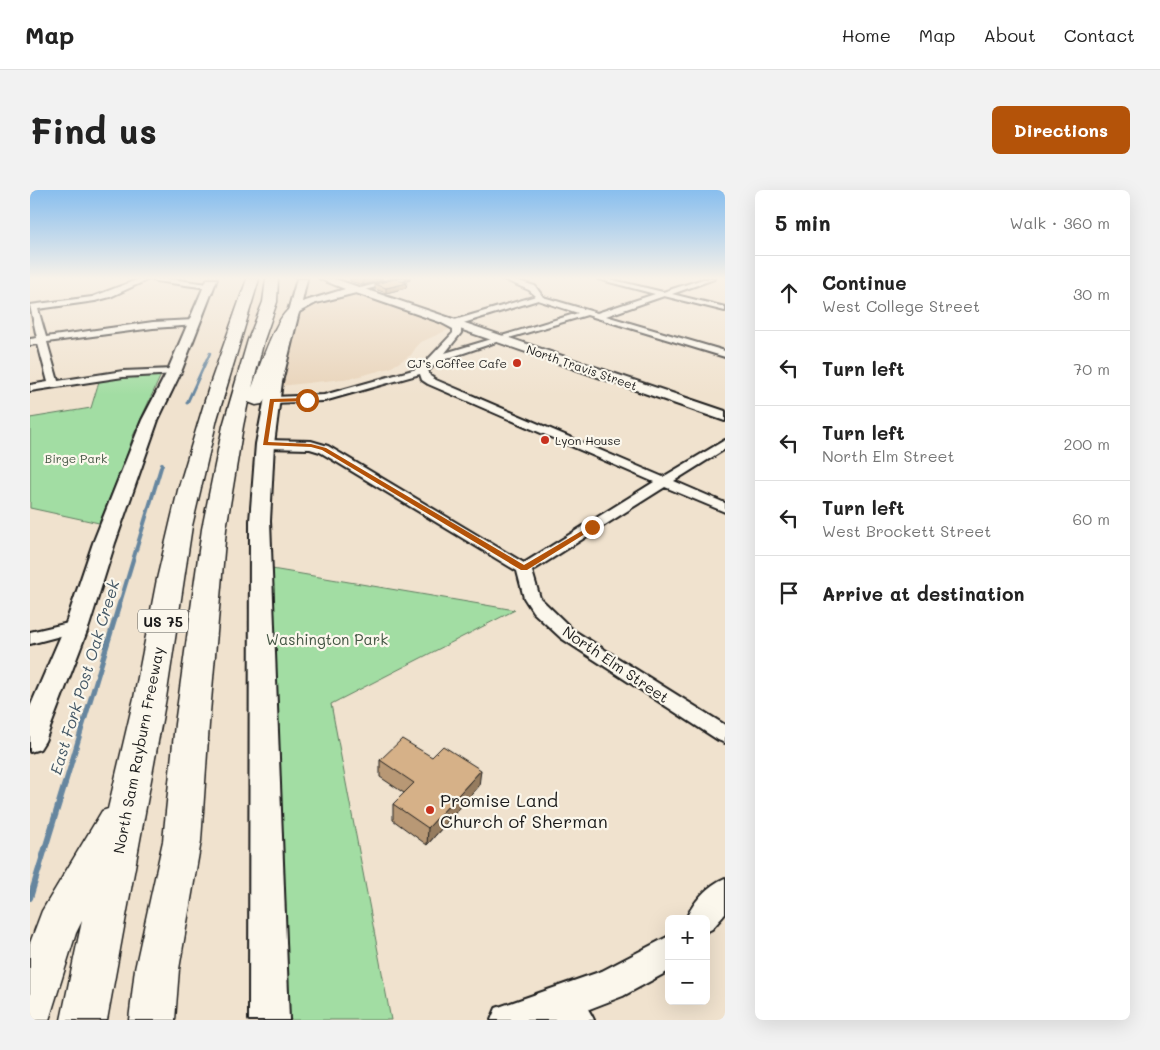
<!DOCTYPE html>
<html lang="en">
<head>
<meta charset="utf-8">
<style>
	:root { --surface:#fff; --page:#f2f2f2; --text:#222; --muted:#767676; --line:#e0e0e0; --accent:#b45309 }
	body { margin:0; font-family:Mali,sans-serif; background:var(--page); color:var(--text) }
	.controls { position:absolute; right:15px; bottom:15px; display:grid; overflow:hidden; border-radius:8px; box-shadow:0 5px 20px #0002 }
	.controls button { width:45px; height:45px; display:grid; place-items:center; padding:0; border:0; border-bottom:1px solid var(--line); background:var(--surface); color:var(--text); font:25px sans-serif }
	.stop { position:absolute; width:15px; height:15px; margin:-11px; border:4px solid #b45309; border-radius:50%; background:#fff }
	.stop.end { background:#b45309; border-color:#fff; box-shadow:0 1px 5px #0008 }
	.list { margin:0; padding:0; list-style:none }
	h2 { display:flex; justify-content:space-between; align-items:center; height:65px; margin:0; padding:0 20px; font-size:21px }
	h2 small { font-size:16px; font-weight:400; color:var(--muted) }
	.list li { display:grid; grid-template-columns:32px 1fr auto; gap:15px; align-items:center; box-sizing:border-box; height:75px; padding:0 20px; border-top:1px solid var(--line) }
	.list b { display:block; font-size:19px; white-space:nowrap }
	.list p { margin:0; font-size:16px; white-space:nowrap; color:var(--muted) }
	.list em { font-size:16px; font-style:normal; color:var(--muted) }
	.icon { flex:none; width:28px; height:28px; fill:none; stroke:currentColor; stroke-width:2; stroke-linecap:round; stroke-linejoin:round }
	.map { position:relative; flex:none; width:695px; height:830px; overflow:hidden; border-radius:8px }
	header { display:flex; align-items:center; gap:30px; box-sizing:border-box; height:70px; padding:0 25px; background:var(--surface); border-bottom:1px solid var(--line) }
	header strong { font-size:24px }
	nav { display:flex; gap:28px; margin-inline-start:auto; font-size:18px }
	.intro { display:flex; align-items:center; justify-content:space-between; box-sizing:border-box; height:120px; padding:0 30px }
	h1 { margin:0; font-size:35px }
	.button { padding:12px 22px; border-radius:8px; background:var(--accent); color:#fff; font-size:18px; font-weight:700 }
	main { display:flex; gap:30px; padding:0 30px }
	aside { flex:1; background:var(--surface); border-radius:8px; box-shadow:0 5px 20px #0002 }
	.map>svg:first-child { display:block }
	.built { fill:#e8d3b9 }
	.green { fill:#a2dda3; stroke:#5f7c60 }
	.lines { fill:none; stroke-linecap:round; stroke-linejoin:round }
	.stream-far4 { stroke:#66869f; stroke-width:2.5 }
	.stream-far3 { stroke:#66869f; stroke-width:3 }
	.stream-far2 { stroke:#66869f; stroke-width:4 }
	.stream-far1 { stroke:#66869f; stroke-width:5 }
	.stream { stroke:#66869f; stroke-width:6 }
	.minor-casing { stroke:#1c1c1c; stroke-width:4 }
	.tertiary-casing { stroke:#1c1c1c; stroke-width:4 }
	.secondary-casing { stroke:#1c1c1c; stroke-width:4 }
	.motorway-casing { stroke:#1c1c1c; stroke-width:3 }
	.minor { fill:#fbf7ec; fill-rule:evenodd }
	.tertiary { fill:#fbf7ec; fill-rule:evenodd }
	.secondary { fill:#fbf7ec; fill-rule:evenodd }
	.motorway { fill:#fbf7ec; fill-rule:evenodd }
	.wall { fill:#b89875; stroke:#1c1c1c }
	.shaded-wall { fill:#967c5f; stroke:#1c1c1c }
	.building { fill:#d6b188; stroke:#1c1c1c }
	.route { fill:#b45309 }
	.poi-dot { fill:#c8321e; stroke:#fbf7ec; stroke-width:2 }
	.labels { text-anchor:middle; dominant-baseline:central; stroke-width:4.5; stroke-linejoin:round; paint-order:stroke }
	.far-poi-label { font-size:12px; fill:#1c1c1c; stroke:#fbf7ec; text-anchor:end }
	.far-street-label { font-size:12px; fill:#1c1c1c; stroke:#fbf7ec }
	.far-park-label { font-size:12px; fill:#445644; stroke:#fbf7ec }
	.shield { fill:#fbf7ec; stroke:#5f5e5a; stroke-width:1 }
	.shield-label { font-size:14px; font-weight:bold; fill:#1c1c1c }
	.park-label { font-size:15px; fill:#445644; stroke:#fbf7ec }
	.street-label { font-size:15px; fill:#1c1c1c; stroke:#fbf7ec }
	.water-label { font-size:16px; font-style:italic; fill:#475a68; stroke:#fbf7ec }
	.near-poi-label { font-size:18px; fill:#1c1c1c; stroke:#fbf7ec; text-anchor:start }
</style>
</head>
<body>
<header>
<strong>Map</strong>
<nav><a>Home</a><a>Map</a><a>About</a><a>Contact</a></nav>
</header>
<div class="intro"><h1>Find us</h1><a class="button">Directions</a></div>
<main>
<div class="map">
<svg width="695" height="830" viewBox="0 0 695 830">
	<rect width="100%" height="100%" fill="#f0e2ce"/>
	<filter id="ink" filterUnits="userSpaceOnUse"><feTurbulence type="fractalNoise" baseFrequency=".02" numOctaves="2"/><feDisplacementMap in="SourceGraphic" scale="10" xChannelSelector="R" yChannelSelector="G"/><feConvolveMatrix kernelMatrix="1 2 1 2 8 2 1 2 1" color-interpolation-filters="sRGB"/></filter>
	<g filter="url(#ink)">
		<path class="built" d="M325,103L411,133L420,139L389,153L381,165L360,178L322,188L250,196L265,123L282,113Z"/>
		<path class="green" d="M131,185L103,246L96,268L69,333L0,318V228L61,218L70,188Z
			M236,378L485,420L301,514L361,830H255Z"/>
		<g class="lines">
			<path class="stream-far4" d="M177,170L180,163"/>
			<path class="stream-far3" d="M157,213L177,169"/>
			<path class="stream-far2" d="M90,413L132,274"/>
			<path class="stream-far1" d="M35,594L90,412"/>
			<path class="stream" d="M0,708L35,593"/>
			<defs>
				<path id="minor" d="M109,89H119L80,107L65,111L8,119L16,147L123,132L164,130L167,131V135L123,138L17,152L28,191L93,181L144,179L147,180V184L93,187L0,201V195L18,192L8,154L0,155V149L7,148L0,115L62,107Z
					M122,89H141L178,94L182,96L178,98L126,91Z
					M366,89H379L326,102L322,100Z
					M473,89H482L505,96L513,107L567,123L625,104L568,89H579L633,102L673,89H684L642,104L695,117V121L634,106L576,126L695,161V167L557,125L472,150L407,172L398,181L400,186L406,190L633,287L695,250V259L644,291L695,313V322L635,297L502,381L510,408L543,440L695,535V553L688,550L531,448L503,422L494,408L487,381L290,262L280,259L235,258L229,254L235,250L281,251L298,256L494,373L624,292L398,194L392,190L390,184L294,211L242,213L237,210L242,207L294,205L390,178L423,143V139L410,132V128H416L421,131L506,106L499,100ZM508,110L548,123L415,163L431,143V138L427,135Z
					M47,431L53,432L55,436L53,440L0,454V442Z
					M533,799C547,805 558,816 564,830H531L523,823L519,813L523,803Z"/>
				<path id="tertiary" d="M695,688V724L682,739L676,742V729H656C663,712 678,695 695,688Z
					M639,746V781L593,806L531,830H461L466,818L572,781Z"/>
				<path id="secondary" d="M177,89H187L151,182L128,230L85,353L59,436L15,551L10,559L0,562V517L35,436L63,353L112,230L137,182Z
					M267,89H277L272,112L315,99L290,89H305L695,221V231L326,103L286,113L269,122L252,192L244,254L240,331L259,830H219L220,331L226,254L238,192Z"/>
				<path id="motorway" d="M217,89H229L187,229L162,336L136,508L77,830H31L52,731L46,743L19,830H0V753L12,721L72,621L78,619L104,508L127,389L148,300L180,194Z
					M236,89H248L247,112L234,150L222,198C228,182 247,121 263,117L270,121L257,145L235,210L232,214L226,215L218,212L213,236L196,339L179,534L171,651L149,779L145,830H99L105,779L133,651L145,534L172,339L193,236L218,150L233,112Z"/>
			</defs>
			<use href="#minor" class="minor-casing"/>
			<use href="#tertiary" class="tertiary-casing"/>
			<use href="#secondary" class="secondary-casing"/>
			<use href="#motorway" class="motorway-casing"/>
			<use href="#minor" class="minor"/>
			<use href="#tertiary" class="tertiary"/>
			<use href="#secondary" class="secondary"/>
			<use href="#motorway" class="motorway"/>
		</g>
		<path class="wall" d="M320,89H353V90L333,95L320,91Z
			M345,94L376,98L356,103L345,99Z
			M350,570L449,596L397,655L363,630V614L374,603L350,587Z"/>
		<path class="shaded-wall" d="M333,89H353V90L333,95Z
			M377,93L376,98L356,103V98Z
			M451,580L449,596L397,655L398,638Z"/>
		<path class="building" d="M365,89L377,93L356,98L345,94Z
			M372,549L402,567L413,556L451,580L398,638L363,614L384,593L350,570Z"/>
	</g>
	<linearGradient id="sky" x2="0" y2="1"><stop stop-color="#88beee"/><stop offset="0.43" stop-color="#f8f2e9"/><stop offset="1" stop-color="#f8f2e9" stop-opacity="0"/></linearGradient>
	<rect width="695" height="205" fill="url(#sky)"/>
	<path class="route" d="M277,208L279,211L244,212L238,252L281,254L296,258L494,375L560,336L566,337L497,380H491L292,260L281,257L233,255L240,209Z"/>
	<g class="poi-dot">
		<circle cx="487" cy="173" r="5"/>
		<circle cx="515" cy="250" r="5"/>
		<circle cx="400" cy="620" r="5"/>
	</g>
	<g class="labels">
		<g class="far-poi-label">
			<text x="477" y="173">CJ’s Coffee Cafe</text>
			<text x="525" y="250" text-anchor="start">Lyon House</text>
		</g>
		<g class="far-street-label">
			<text transform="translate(552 177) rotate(19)">North Travis Street</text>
		</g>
		<g class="far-park-label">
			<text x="46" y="268">Birge Park</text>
		</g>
		<rect class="shield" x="108" y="419.5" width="50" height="23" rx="4"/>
		<g class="shield-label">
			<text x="133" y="431">US 75</text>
		</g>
		<g class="park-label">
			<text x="297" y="449">Washington Park</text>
		</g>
		<g class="street-label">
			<text transform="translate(586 474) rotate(34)">North Elm Street</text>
			<text transform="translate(108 560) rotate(-79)">North Sam Rayburn Freeway</text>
		</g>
		<g class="water-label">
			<text transform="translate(54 487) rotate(-73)">East Fork Post Oak Creek</text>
		</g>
		<g class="near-poi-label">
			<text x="410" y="610">Promise Land<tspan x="410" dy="21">Church of Sherman</tspan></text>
		</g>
	</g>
</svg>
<div class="controls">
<button>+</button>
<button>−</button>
</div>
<div class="stop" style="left:277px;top:210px"></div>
<div class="stop end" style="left:562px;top:337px"></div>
</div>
<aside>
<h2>5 min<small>Walk · 360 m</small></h2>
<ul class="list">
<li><svg class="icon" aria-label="ahead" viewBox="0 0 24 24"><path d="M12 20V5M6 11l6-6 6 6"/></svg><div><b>Continue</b><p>West College Street</p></div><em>30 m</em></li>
<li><svg class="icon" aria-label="left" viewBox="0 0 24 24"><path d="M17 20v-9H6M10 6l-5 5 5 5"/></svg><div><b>Turn left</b></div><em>70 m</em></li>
<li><svg class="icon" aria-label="left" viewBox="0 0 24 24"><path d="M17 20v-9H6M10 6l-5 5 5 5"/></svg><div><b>Turn left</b><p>North Elm Street</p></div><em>200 m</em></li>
<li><svg class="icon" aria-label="left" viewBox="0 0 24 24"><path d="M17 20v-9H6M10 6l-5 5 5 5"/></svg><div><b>Turn left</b><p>West Brockett Street</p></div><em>60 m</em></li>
<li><svg class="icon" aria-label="arrive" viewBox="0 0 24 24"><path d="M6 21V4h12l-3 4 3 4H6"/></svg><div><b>Arrive at destination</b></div></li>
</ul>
</aside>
</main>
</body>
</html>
